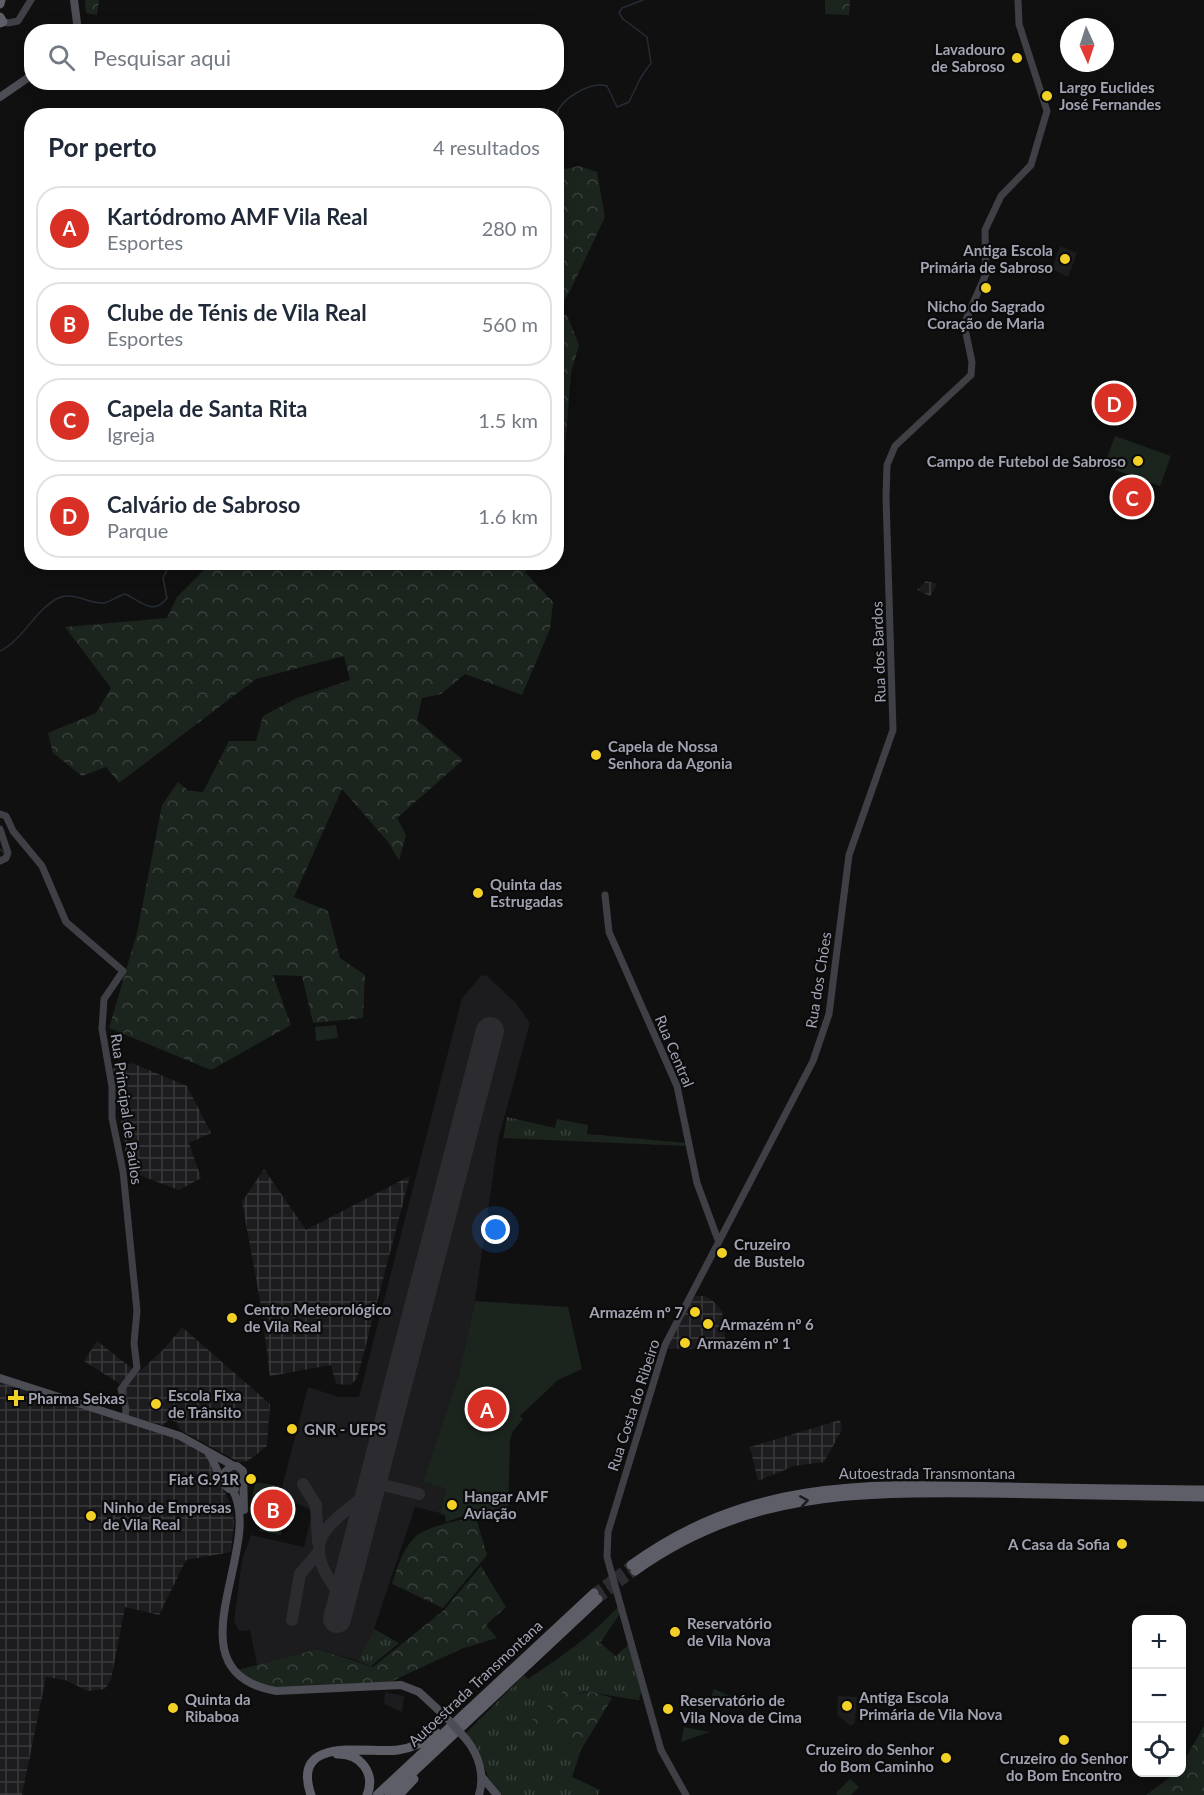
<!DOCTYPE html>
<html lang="pt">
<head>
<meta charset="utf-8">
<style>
	:root { --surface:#fff; --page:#f6f6f7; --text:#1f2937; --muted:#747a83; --line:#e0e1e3; --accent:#d93025 }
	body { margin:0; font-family:Lato,sans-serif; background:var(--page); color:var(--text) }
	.controls { position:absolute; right:18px; bottom:18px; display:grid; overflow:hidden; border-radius:12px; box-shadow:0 3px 15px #0003 }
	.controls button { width:54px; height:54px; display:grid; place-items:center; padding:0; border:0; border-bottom:2px solid var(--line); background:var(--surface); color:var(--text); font:30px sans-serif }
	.compass { position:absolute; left:1060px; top:18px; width:54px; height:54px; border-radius:50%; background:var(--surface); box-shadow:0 3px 15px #0003; rotate:177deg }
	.you { position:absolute; left:496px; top:1230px; width:21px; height:21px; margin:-15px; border:4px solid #fff; border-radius:50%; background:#1a73e8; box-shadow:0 0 0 9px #1a73e833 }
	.badge { display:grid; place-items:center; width:39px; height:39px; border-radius:50%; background:var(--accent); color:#fff; font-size:20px; font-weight:700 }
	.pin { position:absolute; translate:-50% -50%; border:3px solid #fff; box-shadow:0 2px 6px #0006 }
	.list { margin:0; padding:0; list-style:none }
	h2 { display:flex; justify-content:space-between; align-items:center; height:78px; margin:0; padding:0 24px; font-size:26px }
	h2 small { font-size:20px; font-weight:400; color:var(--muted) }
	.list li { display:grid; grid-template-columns:39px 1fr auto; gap:18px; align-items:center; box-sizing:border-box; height:84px; margin:0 12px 12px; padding:0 12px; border:2px solid var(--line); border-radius:24px }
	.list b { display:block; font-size:22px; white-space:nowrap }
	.list p { margin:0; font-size:20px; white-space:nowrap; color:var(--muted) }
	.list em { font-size:20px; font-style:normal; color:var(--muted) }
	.icon { flex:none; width:33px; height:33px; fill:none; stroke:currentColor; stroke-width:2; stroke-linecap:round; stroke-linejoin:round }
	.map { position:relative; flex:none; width:1204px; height:1795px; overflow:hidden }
	.search { position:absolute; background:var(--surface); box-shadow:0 3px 15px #0003; left:24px; top:24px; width:540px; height:66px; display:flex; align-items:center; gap:15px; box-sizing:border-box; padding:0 21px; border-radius:24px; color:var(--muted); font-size:22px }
	.panel { position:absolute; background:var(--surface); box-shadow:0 3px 15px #0003; left:24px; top:108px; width:540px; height:462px; border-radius:24px }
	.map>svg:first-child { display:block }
	.built { fill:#1c1c1e }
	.industrial { fill:url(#industrial-grid) }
	.grass { fill:url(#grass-tufts) }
	.forest { fill:url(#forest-crowns) }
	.park { fill:#1c241e }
	.garden { fill:url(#garden-dots) }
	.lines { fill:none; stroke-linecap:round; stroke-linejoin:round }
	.stream { stroke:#262c34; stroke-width:1.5 }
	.taxiway { stroke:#2c2c30; stroke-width:12 }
	.runway { stroke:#2c2c30; stroke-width:28 }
	.highway-tunnel { stroke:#2d2d31; stroke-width:9; stroke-dasharray:9 4.5; stroke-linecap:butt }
	.secondary { stroke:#3f3f46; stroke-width:7 }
	.primary { stroke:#4d4d55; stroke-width:8 }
	.highway { stroke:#5d5e67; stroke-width:9 }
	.primary-bridge { stroke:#4d4d55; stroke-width:8 }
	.oneway { stroke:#1b1c1e }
	.poi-dot { fill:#f2d026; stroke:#0b0b0c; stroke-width:2 }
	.labels { text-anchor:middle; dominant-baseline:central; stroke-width:4.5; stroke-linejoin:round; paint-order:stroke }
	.poi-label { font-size:15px; font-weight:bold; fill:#a1a3b2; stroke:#0b0b0c; text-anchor:start }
	.street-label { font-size:15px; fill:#a1a3b2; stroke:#0b0b0c }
</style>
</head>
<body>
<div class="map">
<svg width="1204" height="1795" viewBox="0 0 1204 1795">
	<defs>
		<pattern id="industrial-grid" width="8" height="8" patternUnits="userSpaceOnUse" patternTransform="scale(1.5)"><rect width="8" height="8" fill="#1c1c1e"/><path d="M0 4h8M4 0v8" fill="none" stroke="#3a3a3c"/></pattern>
		<pattern id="grass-tufts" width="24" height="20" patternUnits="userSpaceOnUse" patternTransform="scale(1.5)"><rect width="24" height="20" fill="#1c241e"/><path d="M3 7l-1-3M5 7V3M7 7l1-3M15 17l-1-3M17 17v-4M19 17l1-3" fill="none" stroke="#3a413c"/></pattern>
		<pattern id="forest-crowns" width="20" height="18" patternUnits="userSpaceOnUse" patternTransform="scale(1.5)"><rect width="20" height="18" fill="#1c241e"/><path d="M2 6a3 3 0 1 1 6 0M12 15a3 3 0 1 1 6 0" fill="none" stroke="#3a413c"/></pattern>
		<pattern id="garden-dots" width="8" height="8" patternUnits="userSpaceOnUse" patternTransform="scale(1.5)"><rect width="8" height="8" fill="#1c241e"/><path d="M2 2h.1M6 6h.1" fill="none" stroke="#3a413c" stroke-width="1.8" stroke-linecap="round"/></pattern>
	</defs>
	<rect width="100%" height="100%" fill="#101011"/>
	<path class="built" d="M1060,246L1077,253L1068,277L1052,269Z
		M482,975L487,976L516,1003L530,1023L498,1140L475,1301L458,1377L423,1482L446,1489L440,1513L415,1507L374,1629L358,1661L318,1649L257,1665L250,1630L239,1631L234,1621L242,1560L251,1535L304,1547L313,1511L280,1495L308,1387L339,1397H359L462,998Z
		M385,1692L404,1696L402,1712L384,1704Z
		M838,1696L857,1697L855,1723L851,1726L837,1715Z"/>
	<path class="industrial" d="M926,581L937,584L930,596L917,590Z
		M132,1063L187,1086L211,1133L189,1143L201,1178L179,1190L128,1171L113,1068Z
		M264,1169L306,1230L410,1176L357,1379L350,1385L336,1384L331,1365L270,1376L260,1300L242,1202Z
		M694,1296H705L712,1300L722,1311L726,1348L666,1349Z
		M182,1327L270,1404L267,1446L248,1461L239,1462L180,1430L177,1422L169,1420L162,1425L128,1416L123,1391L125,1385L165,1348Z
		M97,1341L134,1370L120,1384L84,1361Z
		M0,1382L189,1443L209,1457L232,1508L234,1522L231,1552L186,1560L159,1615L125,1607L111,1680L105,1689L88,1691L65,1680L46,1677L22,1795H0Z
		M840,1420L842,1430L824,1462L794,1466L758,1481L750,1447Z"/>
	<path class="grass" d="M507,1117L555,1128L557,1119L588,1125L587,1134L686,1143L687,1146L503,1138Z
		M618,1607L621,1612L600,1643L616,1656L630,1643L642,1689L639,1700C622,1699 590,1689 577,1694C562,1698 545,1713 531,1721L581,1750L572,1777L600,1790L598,1795H502L488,1777L477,1747L466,1733L524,1675L528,1679C561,1657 591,1636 618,1607Z
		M374,1629L399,1643L371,1666L358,1661Z"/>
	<path class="forest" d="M85,0H99L97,15L86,13Z
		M825,0H850L849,15L825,14Z
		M579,166L597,172L605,217L570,291L557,312V171Z
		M557,315H567L579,345L571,373L564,460L557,465Z
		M211,563H533L525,572L553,602L550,629L522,695L465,674L441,694L422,698L417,720L463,760L397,818L406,835L399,861L389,843L342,789L294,897L328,911L340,958L365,975L363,1018L313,1023L302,976L273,975L291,1025L211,1070L109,1028L137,933L162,805L178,782L189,791L203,792L229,741H256L263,716L297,698L350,680L344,656L256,679L119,783L106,767L82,776L53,753L48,733L96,713L111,688L65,627L167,618L177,597Z
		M476,1518L487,1555L443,1608L392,1584C397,1568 402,1551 414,1538C422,1528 463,1518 476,1518Z
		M481,1566L506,1607L486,1625L497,1638L461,1649L388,1683L278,1689L248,1678L238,1670L318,1649L373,1667L444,1610Z
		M568,1687L577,1694L593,1692L612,1698L581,1750L531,1721Z
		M1204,1726V1795H1146L1176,1773L1182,1772V1764Z"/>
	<path class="park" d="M1112,390L1123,395L1113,416L1107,412Z
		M1115,436L1171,456L1160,486L1104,466Z
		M336,1025L338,1038L316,1041L315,1027Z
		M475,1301L568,1307L582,1369L558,1380L520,1416L523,1419L513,1431L510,1440L508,1515L481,1510L446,1522L445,1515L440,1514L446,1489L423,1482L458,1377Z
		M255,1482L279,1486L277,1497L285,1511L281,1535L259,1531L263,1507L251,1504Z
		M714,1689L730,1696L726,1703L711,1697Z
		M684,1727L710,1732L681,1742Z
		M850,1779L859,1787L851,1795H838L836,1793Z"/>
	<path class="garden" d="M225 1478a8 8 0 1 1 16 0a8 8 0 1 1-16 0Z"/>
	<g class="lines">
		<path class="stream" d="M556,116C560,99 590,81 607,86L617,107L629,102L641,77L651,63L647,37L623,19L619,13L622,8L643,0
			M0,651C23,640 35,610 58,598C74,591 88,604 103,603C111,602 117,596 125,594C140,600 153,617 167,598L163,578L171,562
			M0,849L5,854"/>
		<path class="taxiway" d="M372,1482L419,1494
			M303,1484L316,1505L318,1542
			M342,1597C298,1542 322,1529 370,1492
			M292,1620L300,1574L318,1553"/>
		<path class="runway" d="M337,1619L490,1031"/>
		<path class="highway-tunnel" d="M594,1593L631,1565
			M598,1599L635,1571"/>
		<path class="secondary" d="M0,21L8,23L18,21L31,0
			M0,814L6,816L13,831L42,866L66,922L123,971L104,999L102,1029L112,1087V1118L123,1171L137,1311L134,1343L137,1368L121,1389L126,1409L125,1418
			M0,829L8,853L6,858L0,861
			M605,895L609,932L677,1086L697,1183L718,1240
			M686,1795L661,1750L607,1557L608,1532L665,1345L813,1061L829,1014L849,855L893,730L886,497L887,465L895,446L971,375L972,362L964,324L986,274L985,230L1001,196L1031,165L1047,111L1019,24L1018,0"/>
		<path class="primary" d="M74,0L77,23L75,32
			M0,97L32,75
			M0,1378L180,1436L234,1466
			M209,1454C217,1465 219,1482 229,1489H235
			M221,1476L231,1466H237L243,1471L244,1510
			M232,1489C267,1546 165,1671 276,1691L401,1685L419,1692L445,1716
			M466,1739C479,1755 485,1775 479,1795
			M482,1777L497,1795"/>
		<path class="highway" d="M0,4L1,0
			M0,17L3,22L0,23
			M631,1565C751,1478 868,1484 1009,1487C1074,1489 1139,1489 1204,1490
			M635,1571C747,1491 855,1492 986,1493C1059,1494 1131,1496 1204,1497
			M337,1754C360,1753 376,1773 367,1795
			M311,1795C290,1734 368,1754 398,1750C413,1748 425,1742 437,1733
			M377,1795L594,1593
			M389,1795L598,1599
			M399,1795L414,1779"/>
		<path class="primary-bridge" d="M445,1716L466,1739"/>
	</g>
	<defs><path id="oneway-chevron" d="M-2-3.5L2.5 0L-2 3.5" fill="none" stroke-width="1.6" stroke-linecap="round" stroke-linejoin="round" transform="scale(1.5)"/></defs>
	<use class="oneway" href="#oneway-chevron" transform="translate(804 1501) rotate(-9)"/>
	<g class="poi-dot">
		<circle cx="1017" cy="58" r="6"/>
		<circle cx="1047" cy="96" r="6"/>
		<circle cx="1065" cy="259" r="6"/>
		<circle cx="986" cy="288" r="6"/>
		<circle cx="1138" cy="461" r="6"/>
		<circle cx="596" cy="755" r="6"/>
		<circle cx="478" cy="893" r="6"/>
		<circle cx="722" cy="1253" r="6"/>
		<circle cx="695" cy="1312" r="6"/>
		<circle cx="232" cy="1318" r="6"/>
		<circle cx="708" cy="1324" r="6"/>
		<circle cx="685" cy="1343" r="6"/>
		<path d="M13 1389h6v6h6v6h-6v6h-6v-6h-6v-6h6z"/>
		<circle cx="156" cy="1404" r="6"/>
		<circle cx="292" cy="1429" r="6"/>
		<circle cx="251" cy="1479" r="6"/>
		<circle cx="452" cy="1505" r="6"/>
		<circle cx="91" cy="1516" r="6"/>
		<circle cx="1122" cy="1544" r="6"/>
		<circle cx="675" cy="1632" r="6"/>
		<circle cx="847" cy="1706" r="6"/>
		<circle cx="173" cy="1708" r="6"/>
		<circle cx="668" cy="1709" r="6"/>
		<circle cx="1064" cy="1740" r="6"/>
		<circle cx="946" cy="1758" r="6"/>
	</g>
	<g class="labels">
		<g class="poi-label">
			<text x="1005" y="49" text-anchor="end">Lavadouro<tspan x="1005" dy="17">de Sabroso</tspan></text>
			<text x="1059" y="87">Largo Euclides<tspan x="1059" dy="17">José Fernandes</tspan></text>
			<text x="1053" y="250" text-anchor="end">Antiga Escola<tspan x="1053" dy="17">Primária de Sabroso</tspan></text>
			<text x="986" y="306" text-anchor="middle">Nicho do Sagrado<tspan x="986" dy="17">Coração de Maria</tspan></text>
			<text x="1126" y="461" text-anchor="end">Campo de Futebol de Sabroso</text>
			<text x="608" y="746">Capela de Nossa<tspan x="608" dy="17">Senhora da Agonia</tspan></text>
			<text x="490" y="884">Quinta das<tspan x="490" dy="17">Estrugadas</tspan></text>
			<text x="734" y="1244">Cruzeiro<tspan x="734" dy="17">de Bustelo</tspan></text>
			<text x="244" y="1309">Centro Meteorológico<tspan x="244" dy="17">de Vila Real</tspan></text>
			<text x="683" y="1312" text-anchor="end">Armazém nº 7</text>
			<text x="720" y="1324">Armazém nº 6</text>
			<text x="697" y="1343">Armazém nº 1</text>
			<text x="168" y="1395">Escola Fixa<tspan x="168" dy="17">de Trânsito</tspan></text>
			<text x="28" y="1398">Pharma Seixas</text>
			<text x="304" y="1429">GNR - UEPS</text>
			<text x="239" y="1479" text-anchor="end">Fiat G.91R</text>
			<text x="464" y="1496">Hangar AMF<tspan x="464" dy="17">Aviação</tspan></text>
			<text x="103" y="1507">Ninho de Empresas<tspan x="103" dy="17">de Vila Real</tspan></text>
			<text x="1110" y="1544" text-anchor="end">A Casa da Sofia</text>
			<text x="687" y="1623">Reservatório<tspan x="687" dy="17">de Vila Nova</tspan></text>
			<text x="859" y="1697">Antiga Escola<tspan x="859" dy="17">Primária de Vila Nova</tspan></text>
			<text x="185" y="1699">Quinta da<tspan x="185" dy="17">Ribaboa</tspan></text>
			<text x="680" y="1700">Reservatório de<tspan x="680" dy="17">Vila Nova de Cima</tspan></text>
			<text x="934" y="1749" text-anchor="end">Cruzeiro do Senhor<tspan x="934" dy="17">do Bom Caminho</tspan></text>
			<text x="1064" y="1758" text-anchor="middle">Cruzeiro do Senhor<tspan x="1064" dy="17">do Bom Encontro</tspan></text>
		</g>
		<g class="street-label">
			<text transform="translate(878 652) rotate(-92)">Rua dos Bardos</text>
			<text transform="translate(818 980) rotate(-81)">Rua dos Chões</text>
			<text transform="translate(675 1051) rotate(67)">Rua Central</text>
			<text transform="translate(127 1109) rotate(82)">Rua Principal de Paúlos</text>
			<text transform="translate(633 1405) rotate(-72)">Rua Costa do Ribeiro</text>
			<text x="927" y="1473">Autoestrada Transmontana</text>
			<text transform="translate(475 1683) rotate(-43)">Autoestrada Transmontana</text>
		</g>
	</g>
</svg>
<div class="controls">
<button>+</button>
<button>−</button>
<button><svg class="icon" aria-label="locate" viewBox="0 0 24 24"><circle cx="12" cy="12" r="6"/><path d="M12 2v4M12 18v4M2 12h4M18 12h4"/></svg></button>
</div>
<svg class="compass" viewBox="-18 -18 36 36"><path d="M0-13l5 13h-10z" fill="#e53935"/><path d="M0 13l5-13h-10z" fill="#747a83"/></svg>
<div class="you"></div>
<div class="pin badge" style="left:487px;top:1409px">A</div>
<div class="pin badge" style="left:273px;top:1509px">B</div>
<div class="pin badge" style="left:1132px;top:497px">C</div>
<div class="pin badge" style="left:1114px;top:403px">D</div>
<div class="search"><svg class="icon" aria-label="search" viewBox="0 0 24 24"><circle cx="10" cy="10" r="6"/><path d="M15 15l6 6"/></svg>Pesquisar aqui</div>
<section class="panel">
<h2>Por perto<small>4 resultados</small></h2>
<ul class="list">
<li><span class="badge">A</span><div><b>Kartódromo AMF Vila Real</b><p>Esportes</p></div><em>280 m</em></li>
<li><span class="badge">B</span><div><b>Clube de Ténis de Vila Real</b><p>Esportes</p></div><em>560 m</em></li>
<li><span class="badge">C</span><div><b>Capela de Santa Rita</b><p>Igreja</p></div><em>1.5 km</em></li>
<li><span class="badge">D</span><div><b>Calvário de Sabroso</b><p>Parque</p></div><em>1.6 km</em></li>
</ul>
</section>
</div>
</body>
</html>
